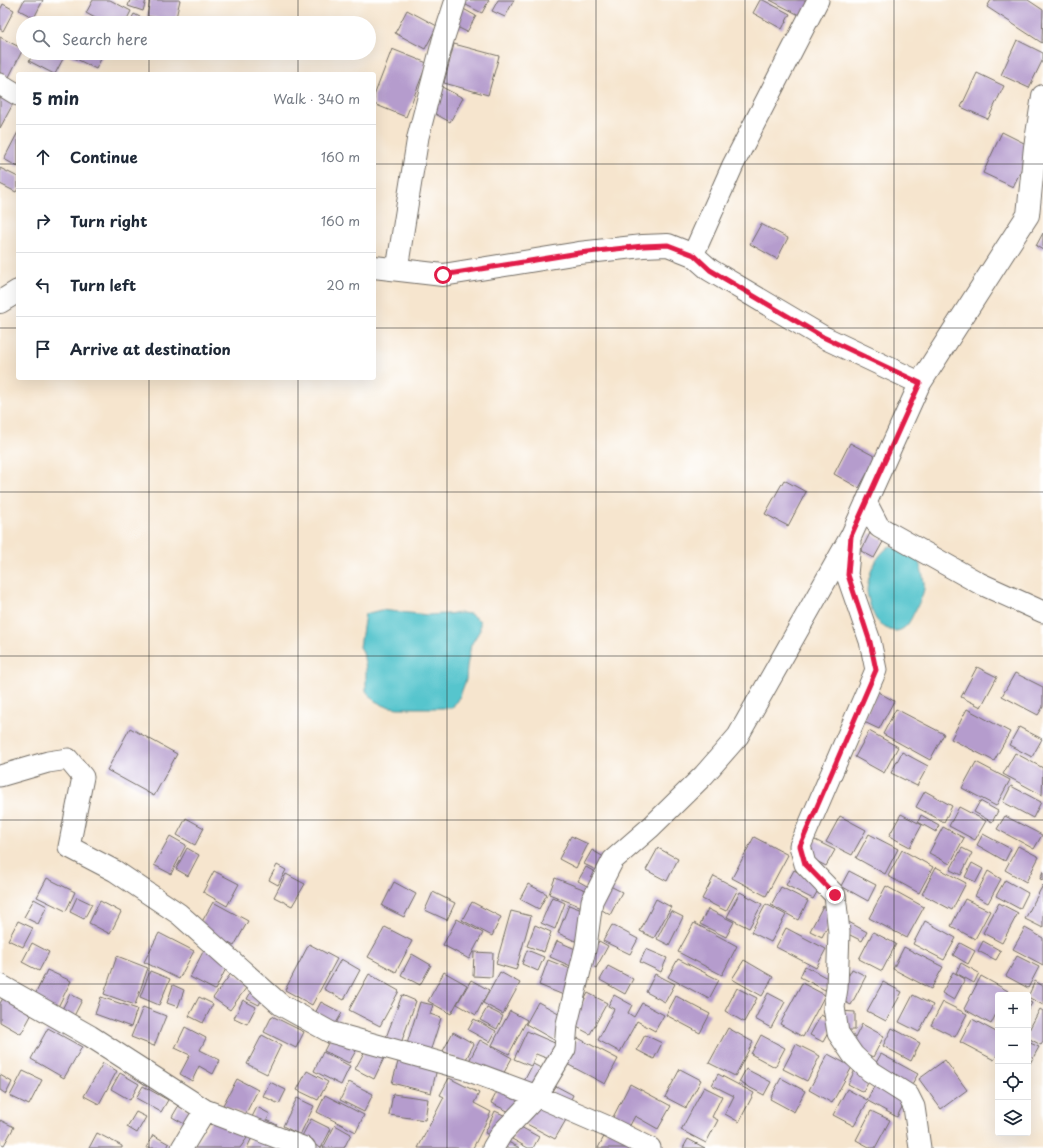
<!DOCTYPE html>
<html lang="en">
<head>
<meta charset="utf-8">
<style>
	:root { --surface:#fff; --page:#f6f6f7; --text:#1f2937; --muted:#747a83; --line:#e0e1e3 }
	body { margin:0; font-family:"Playpen Sans",sans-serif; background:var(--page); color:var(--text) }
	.controls { position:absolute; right:12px; bottom:12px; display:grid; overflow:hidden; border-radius:4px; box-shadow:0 4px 16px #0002 }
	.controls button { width:36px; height:36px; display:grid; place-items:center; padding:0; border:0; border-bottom:1px solid var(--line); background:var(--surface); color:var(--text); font:20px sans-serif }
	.stop { position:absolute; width:12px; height:12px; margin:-9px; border:3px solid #e11d48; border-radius:50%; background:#fff }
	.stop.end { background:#e11d48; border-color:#fff; box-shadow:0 1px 4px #0008 }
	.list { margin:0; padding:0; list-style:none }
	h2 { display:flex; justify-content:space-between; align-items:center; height:52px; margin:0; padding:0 16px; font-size:17px }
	h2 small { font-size:13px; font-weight:400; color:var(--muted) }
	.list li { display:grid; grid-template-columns:26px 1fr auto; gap:12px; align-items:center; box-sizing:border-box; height:64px; padding:0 16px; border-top:1px solid var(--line) }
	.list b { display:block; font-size:15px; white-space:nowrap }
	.list em { font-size:13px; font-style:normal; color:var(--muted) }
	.icon { flex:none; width:22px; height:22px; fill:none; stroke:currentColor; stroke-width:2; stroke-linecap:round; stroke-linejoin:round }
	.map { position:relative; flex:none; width:1043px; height:1148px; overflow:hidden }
	.search { position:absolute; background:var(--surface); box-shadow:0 4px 16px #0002; left:16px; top:16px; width:360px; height:44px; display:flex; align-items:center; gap:10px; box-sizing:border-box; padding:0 14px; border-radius:22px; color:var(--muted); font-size:15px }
	.panel { position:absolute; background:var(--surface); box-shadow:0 4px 16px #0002; left:16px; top:72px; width:360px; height:308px; border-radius:4px }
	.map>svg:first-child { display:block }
	.water { fill:#57c5cd; stroke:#41787c }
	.building { fill:#b59ccd }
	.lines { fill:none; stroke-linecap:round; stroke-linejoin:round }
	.minor-casing { stroke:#726c64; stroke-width:23 }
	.tertiary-casing { stroke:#726c64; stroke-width:24 }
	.minor { stroke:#fff; stroke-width:21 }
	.tertiary { stroke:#fff; stroke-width:22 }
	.route { stroke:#e11d48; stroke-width:5 }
	.grid { fill:none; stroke:#2b2b2b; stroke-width:1; stroke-opacity:0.55 }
</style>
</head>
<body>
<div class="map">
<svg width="1043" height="1148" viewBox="0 0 1043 1148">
	<rect width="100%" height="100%" fill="#fff"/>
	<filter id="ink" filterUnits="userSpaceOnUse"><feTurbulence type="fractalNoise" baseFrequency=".025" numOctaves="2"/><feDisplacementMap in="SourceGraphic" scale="8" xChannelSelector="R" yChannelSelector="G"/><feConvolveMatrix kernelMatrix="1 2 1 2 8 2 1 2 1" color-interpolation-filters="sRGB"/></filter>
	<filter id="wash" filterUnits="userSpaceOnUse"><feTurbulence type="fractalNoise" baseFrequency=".012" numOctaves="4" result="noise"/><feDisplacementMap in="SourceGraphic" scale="16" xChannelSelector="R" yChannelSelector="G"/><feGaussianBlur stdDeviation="0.9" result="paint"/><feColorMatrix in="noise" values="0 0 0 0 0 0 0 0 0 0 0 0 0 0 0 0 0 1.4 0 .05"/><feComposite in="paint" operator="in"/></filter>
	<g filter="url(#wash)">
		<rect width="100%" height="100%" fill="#f6e5ce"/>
		<path class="water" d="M890,546C896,548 913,554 917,559C921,565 925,581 924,589C923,595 919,603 916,609C913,614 910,623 905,627C895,636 883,628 876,619C872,613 867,597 867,590C868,574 876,555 890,546Z
			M381,610L428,615L462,613L470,614L480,621V630L471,645L467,666L466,680L460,696L452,708H398L385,706L375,701L366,691V669L363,652L360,647L365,614Z"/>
		<g id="blocks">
			<path class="building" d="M24,0H43L34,18L19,10Z
				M93,0H110L131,11L125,23H104L86,13Z
				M130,0H146L143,11L128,6Z
				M150,0H180L175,22L147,16Z
				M464,0H489L482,13L462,3Z
				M498,0H514L505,17L492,11Z
				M760,0H763L790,14L782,29L753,13Z
				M770,0H812L803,17Z
				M991,0H1028L1043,10L1042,43L987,7Z
				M3,4L14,10L3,31L0,29V10Z
				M460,7L476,16L467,32L451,24Z
				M407,10L437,26L425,49L395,33Z
				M134,14L152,23H129Z
				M0,37L23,49L9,77L0,73Z
				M1017,40L1043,53V59L1029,88L1001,75Z
				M454,44L499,56L488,95L444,83Z
				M392,49L427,63L406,117L374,104V96Z
				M34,53H61L65,55L55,74H54L29,61Z
				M65,53H104L96,69Z
				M977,73L1004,86L988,119L961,107Z
				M442,87L463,98L450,122L430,111Z
				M0,95L14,102L0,128Z
				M18,132V167L4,159Z
				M1002,132L1032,147L1013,187L983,173Z
				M0,168L18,177V189L16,192L0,184Z
				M761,224L788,238L777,259L750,244Z
				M1043,233V250L1036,246Z
				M850,443L876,457L859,488L834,474Z
				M784,480L806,492L788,526L765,514Z
				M870,533L884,540L874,558L861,551Z
				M977,667L997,677L981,707L961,697Z
				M1015,673L1043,687V707L1038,715L1002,696Z
				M878,692L894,701L879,729L862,721Z
				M896,709L944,734L930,760L883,734Z
				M967,709L1010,732L994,761L951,739Z
				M1019,727L1042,739L1032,757L1009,745Z
				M130,728L177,754L154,796L107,770Z
				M869,731L898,747L884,773L855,757Z
				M902,752L928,766L917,786L891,773Z
				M1015,753L1043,768L1042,795L1003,774Z
				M976,762L1010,780L996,806L962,788Z
				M1011,786L1041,802L1033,818L1003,802Z
				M925,791L952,806L944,822L916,807Z
				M980,801L998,811L992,822L974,812Z
				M959,807L986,821L975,840L949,826Z
				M901,814L922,825L910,847L889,836Z
				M921,815L939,825L936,832L918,822Z
				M840,816L866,830L852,855L826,842Z
				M1005,816L1042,835L1034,849L997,829Z
				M186,818L204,828L195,845L177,835Z
				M943,827L964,838L950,864L929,853Z
				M869,834L898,849L885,874L856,858Z
				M983,834L1011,849L1005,861L977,845Z
				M170,836L186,845L171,874L154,865Z
				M571,836L588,844L576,868L559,859Z
				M754,837L788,855L766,896L732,878Z
				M813,839L835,850L826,866L805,855Z
				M1018,846L1039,857L1026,882L1005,870Z
				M187,848L199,855L188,876L176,869Z
				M658,848L678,859L667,881L646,870Z
				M962,848L972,853L961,875L950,870Z
				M592,850L609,860L602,873L584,864Z
				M902,850L933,867L919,893L888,876Z
				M972,863L983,869L976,882L965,877Z
				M277,865L286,870L278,885L269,880Z
				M586,867L602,876L594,890L578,881Z
				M936,867L966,883L952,910L922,894Z
				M794,870L821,885L813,899L786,885Z
				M214,871L239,884L227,906L203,892Z
				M849,871L876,885L868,901L841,886Z
				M988,871L1001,879L988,903L975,896Z
				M1043,871V880L1040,879Z
				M286,874L305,884L292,906L274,897Z
				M714,876L738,889L726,911L702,899Z
				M47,878L75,892L66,911L37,897Z
				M555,878L588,891L582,907L549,894Z
				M1005,880L1028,893L1020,909L996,896Z
				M394,882L416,894L404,917L382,906Z
				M528,884L547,894L539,909L520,899Z
				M1043,885V928L1025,919Z
				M610,886L622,892L610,915L599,908Z
				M886,886L924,907L907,938L869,918Z
				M781,887L808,901L798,920L771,905Z
				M433,892L455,903L447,920L425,910Z
				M740,892L762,904L749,928L727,917Z
				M77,897L92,904L84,919L70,912Z
				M552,897L565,903L555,929L541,923Z
				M34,899L47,906L38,924L24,917Z
				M656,899L671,907L654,938L640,931Z
				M965,899L990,911L975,939L951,926Z
				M100,901L121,912L110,934L89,923Z
				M213,902L248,921L234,946L199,927Z
				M472,902L501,917L492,936L462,920Z
				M999,903L1018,913L1002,943L983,933Z
				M766,904L786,915L771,942L751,932Z
				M569,905L587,912L575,941L558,933Z
				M823,906L835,912L822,937L810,931Z
				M708,909L734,922L726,937L700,924Z
				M511,911L531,916L516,970L496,964Z
				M671,911L683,917L669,945L657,939Z
				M457,919L483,933L469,959L443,945Z
				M845,920L867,932L862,941L840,930Z
				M18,921L33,928L23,947L8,940Z
				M925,921L956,938L944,960L913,944Z
				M694,923L737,946L722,975L678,952Z
				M535,925L551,932L544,952L527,946Z
				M612,925L638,939L630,954L603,941Z
				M385,927L412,941L396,972L368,957Z
				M786,928L826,949L816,968L776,947Z
				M1025,928L1043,938V965L1013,949Z
				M873,932L896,944L882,971L859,959Z
				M159,933L194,951L179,979L144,962Z
				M557,941L580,951L573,967L550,957Z
				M599,941L608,946L596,968L587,963Z
				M983,941L1001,951L996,960L978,951Z
				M32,943L49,952L39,971L22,962Z
				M960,943L975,951L968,964L953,955Z
				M309,944L337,959L312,1005L285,990Z
				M904,947L943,967L931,989L893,969Z
				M205,948L230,961L215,990L190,977Z
				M646,949L667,958L661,972L640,962Z
				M527,950L544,957L538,971L522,964Z
				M474,952L493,953L492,977L473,976Z
				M412,954L431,965L420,985L401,975Z
				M117,956L148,968L135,1005L104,994Z
				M1017,956L1039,967L1028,988L1006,976Z
				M341,959L360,970L344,1000L324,989Z
				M678,959L719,980L709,999L668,977Z
				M548,960L576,971L566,996L539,985Z
				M744,960L773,977L762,996L732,979Z
				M961,963L979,973L974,983L956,973Z
				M608,966L633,979L625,994L600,980Z
				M805,966L831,980L825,990L800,977Z
				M852,969L866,976L851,1005L837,998Z
				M47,970L71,981L56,1011L33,999Z
				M150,971L170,979L159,1005L140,997Z
				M232,972L249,984L230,1010L213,998Z
				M444,972L467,985L451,1014L428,1001Z
				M500,972L520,983L503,1014L483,1003Z
				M953,972L965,979L954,1000L942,993Z
				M369,974L399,991L380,1026L349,1010Z
				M655,974L675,984L665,1002L646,992Z
				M981,976L1008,991L1006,995H998V1010L991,1024L964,1009Z
				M471,980L489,990L476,1015L457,1004Z
				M1035,981L1043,986V1005L1028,997Z
				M883,982L902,992L886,1021L867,1011Z
				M802,983L825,995L803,1037L780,1024Z
				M173,985L184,990L178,1007L167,1003Z
				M253,988L264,994L259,1005L247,999Z
				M737,988L757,998L744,1022L725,1011Z
				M588,993L607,1003L590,1034L571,1024Z
				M768,993L785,1002L771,1028L755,1019Z
				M6,994L34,1010L21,1034L0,1022V1003Z
				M70,994L82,1000L71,1022L59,1015Z
				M402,995L416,1001L400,1046L385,1040Z
				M614,995L632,1005L628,1013L634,1017L642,1003L664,1015L655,1031L637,1021L620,1052L598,1040L614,1009L608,1006Z
				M913,995L933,1005L919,1032L899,1022Z
				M676,996L710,1014L700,1033L666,1015Z
				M101,997L137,1009L131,1027L95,1014Z
				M199,997L213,1004L203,1023L189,1016Z
				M243,1000L256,1007L247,1024L234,1018Z
				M1028,1001L1032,1003L1028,1010Z
				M321,1002L342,1013L332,1030L312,1019Z
				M420,1002L433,1005L430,1014L441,1018L429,1055L406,1047Z
				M538,1002L566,1017L554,1040L526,1024Z
				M943,1002L967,1014L955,1037L931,1025Z
				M143,1007L166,1016L154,1046L131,1037Z
				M487,1008L503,1016L497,1029L480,1020Z
				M1040,1009L1043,1011V1042L1041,1045L1028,1038V1032Z
				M510,1011L527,1020L509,1054L492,1045Z
				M840,1011L855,1012V1030H840Z
				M821,1015L834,1022L823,1042L810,1035Z
				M272,1016L304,1032L296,1048L264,1032Z
				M474,1019L496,1031L490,1042L468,1030Z
				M972,1019L998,1033V1053L994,1060L960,1042Z
				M862,1024L884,1036L873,1057L851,1046Z
				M185,1027L206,1038L200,1050L220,1060L213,1074L199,1066L192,1081L180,1074L190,1055L175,1048Z
				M48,1028L82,1047L64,1078L31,1059Z
				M728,1028L753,1042L735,1076L709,1063Z
				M892,1028L920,1043L911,1061L883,1046Z
				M527,1031L557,1044L551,1060L536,1054L531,1066L514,1059Z
				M453,1032L474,1044L464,1063L443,1051Z
				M262,1035L281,1045L267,1074L247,1064Z
				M332,1035L358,1047L349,1063L324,1051Z
				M645,1035L662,1043L654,1059L637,1050Z
				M761,1035L785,1048L775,1067L751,1054Z
				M578,1038L618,1059L605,1084L565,1063Z
				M480,1040L512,1058L501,1078L469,1061Z
				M1028,1042L1039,1047L1028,1067Z
				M796,1044L820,1056L807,1081L783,1069Z
				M367,1047L385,1056L374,1079L355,1069Z
				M323,1052L350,1066L341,1085L314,1071Z
				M828,1054L852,1067L832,1103L809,1090Z
				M881,1054L918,1074L909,1089L872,1070Z
				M400,1055L438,1065L431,1093L392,1083Z
				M945,1060L967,1090L941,1109L919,1079Z
				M103,1063L117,1071L99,1104L84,1096Z
				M533,1064L547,1071L535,1092L522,1085Z
				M856,1068L872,1076L863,1092L848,1084Z
				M680,1069L701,1080L686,1108L665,1097Z
				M746,1069L771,1082L764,1095L739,1082Z
				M23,1071L42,1080L29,1105L10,1096Z
				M307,1071L328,1082L318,1100L297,1090Z
				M120,1073L139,1084L130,1100L111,1089Z
				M718,1074L754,1093L739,1122L725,1114L734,1096L712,1085Z
				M0,1075L12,1082L6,1094L0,1090Z
				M449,1078L479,1093L474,1103L491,1112L473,1148H418L444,1097L440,1095Z
				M781,1078L805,1091L794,1112L770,1099Z
				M237,1079L258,1090L245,1115L223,1105Z
				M877,1081L907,1097L897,1117L868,1101L854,1126L833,1115L847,1089L867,1100Z
				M270,1082L286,1090L279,1104L263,1096Z
				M349,1082L373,1094L364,1112L340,1100Z
				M630,1084L671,1106L658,1129L635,1116L627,1131L610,1123Z
				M143,1086L168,1100L161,1112L136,1098Z
				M556,1086L573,1095L567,1108L549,1098Z
				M704,1087L722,1096L712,1117L718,1120L706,1143L681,1130Z
				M499,1088L526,1101L518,1116L491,1103Z
				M393,1094L428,1099L425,1120L389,1115Z
				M325,1095L364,1115L356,1132L317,1112Z
				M297,1098L314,1106L300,1135L283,1126Z
				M536,1102L567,1118L555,1139L525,1123Z
				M179,1105L197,1115L190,1127L172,1117Z
				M257,1107L270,1114L267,1120L277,1125L272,1135L249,1123Z
				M495,1111L508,1117L497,1139L485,1133Z
				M871,1111L890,1120L875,1148H871L856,1140Z
				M136,1112L146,1117L137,1133L127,1127Z
				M214,1117L247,1138L240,1148H193Z
				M311,1119L331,1129L321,1148L301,1138Z
				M0,1120L14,1127L4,1145L0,1143Z
				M335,1125L351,1134L344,1148H323Z
				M519,1126L539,1137L533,1148H528L512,1139Z
				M608,1129L645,1148H598Z
				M255,1131L291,1148H247Z
				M97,1133L122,1146V1148H89Z
				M153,1135L169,1144L167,1148H146Z
				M688,1139L705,1148H683Z
				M504,1140L520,1148H500Z"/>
		</g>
	</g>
	<g filter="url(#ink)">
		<use href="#blocks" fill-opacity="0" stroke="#726c64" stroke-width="1"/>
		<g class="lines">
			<defs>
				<path id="minor" d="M0,84L18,95
					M693,255L733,165L818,0
					M397,269L418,137L443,40L456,0
					M866,502L879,527L979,583L1043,612
					M850,542L847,575L870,641L876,670L800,846L805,864L835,895L839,932L837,988L834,1007L838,1033L853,1055L870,1071L908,1095L914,1107L920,1148
					M0,776L48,762L68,759L83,777L69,847L115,871L179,914L281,1005L330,1032L464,1069L537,1096L606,1126L650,1148
					M0,985L90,1036L205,1110L305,1148
					M182,1148L205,1110
					M493,1148L502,1133L537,1096L565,1049L567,1024L586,946L592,901L613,860L651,827L704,775L738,736L851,536L920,383"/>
				<path id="tertiary" d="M374,267L443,275L579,253L643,246L668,245L693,255L710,270L823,337L920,383L1004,252L1028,215L1035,147L1043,96
					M0,302L18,291"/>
			</defs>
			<use href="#minor" class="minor-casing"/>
			<use href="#tertiary" class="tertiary-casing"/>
			<use href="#minor" class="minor"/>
			<use href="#tertiary" class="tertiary"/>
		</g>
	</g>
	<g class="lines" filter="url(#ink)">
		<path class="route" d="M443,275L579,253L643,246L668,245L694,255L710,270L823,337L920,383L851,536L848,575L870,642L876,670L800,846L805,864L835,895"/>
	</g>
	<path class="grid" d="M149,0V23M298,0V23M447,0V1148M596,0V1148M745,0V1148M894,0V1148M149,53V74M298,53V74M0,164H18M374,164H1043M0,328H18M374,328H1043M149,378V1148M298,378V1148M0,492H1043M0,656H1043M0,820H1043M0,984H1043"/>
</svg>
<div class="controls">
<button>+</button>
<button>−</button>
<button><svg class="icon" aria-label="locate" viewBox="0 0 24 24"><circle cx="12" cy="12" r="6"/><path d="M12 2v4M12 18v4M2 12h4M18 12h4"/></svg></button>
<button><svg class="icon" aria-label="layers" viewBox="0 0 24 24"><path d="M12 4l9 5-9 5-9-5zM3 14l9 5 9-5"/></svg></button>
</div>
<div class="stop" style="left:443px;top:275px"></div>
<div class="stop end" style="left:835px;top:895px"></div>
<div class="search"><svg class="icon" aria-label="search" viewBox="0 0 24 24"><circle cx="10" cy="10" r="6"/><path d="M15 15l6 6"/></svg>Search here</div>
<section class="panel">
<h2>5 min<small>Walk · 340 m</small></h2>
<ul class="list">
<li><svg class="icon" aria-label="ahead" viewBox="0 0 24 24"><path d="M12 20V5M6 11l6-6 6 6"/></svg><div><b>Continue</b></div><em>160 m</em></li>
<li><svg class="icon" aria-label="right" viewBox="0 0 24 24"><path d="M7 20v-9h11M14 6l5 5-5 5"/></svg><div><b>Turn right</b></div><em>160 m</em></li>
<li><svg class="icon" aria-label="left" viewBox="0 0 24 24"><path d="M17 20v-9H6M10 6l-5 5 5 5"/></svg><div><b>Turn left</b></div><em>20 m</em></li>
<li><svg class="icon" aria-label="arrive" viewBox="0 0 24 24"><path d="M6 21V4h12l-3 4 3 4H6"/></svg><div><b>Arrive at destination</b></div></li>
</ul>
</section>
</div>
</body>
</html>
